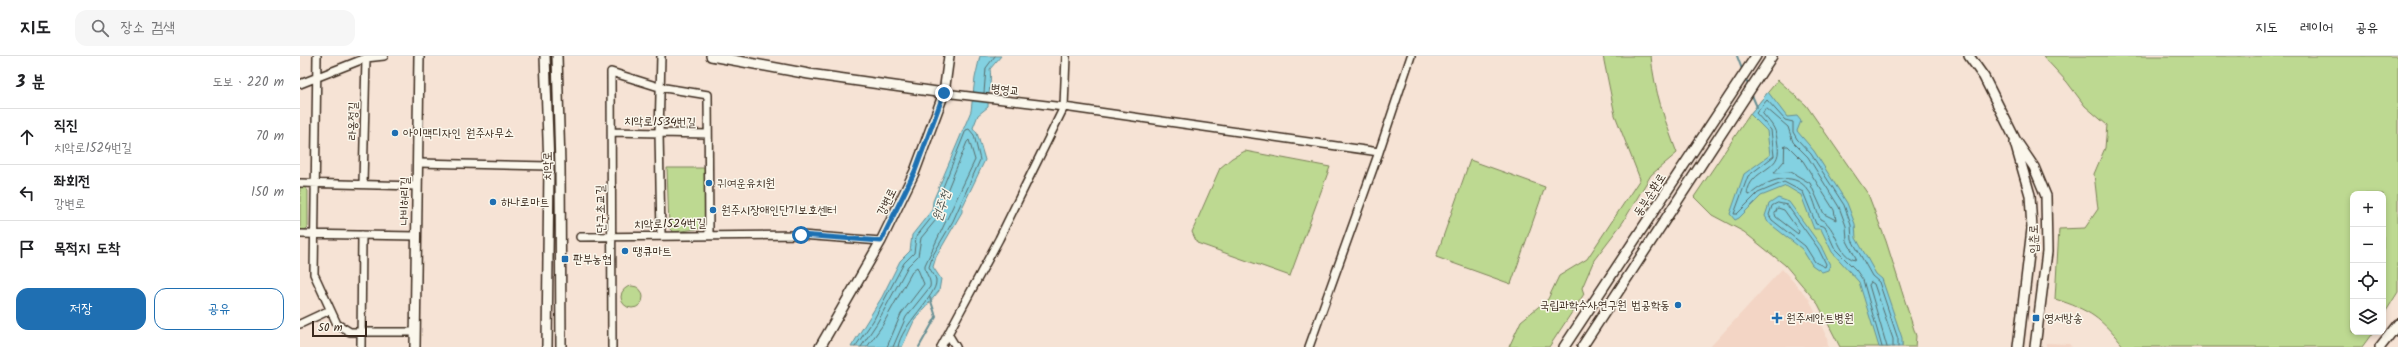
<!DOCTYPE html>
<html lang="ko">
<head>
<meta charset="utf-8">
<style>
	:root { --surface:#fff; --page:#f6f6f6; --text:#202124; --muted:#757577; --line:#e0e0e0; --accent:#1f6fb2 }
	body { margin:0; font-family:Kalam,"Poor Story",sans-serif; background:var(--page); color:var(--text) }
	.controls { position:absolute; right:12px; bottom:12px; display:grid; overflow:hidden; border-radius:8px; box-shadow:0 2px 6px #0003 }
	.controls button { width:36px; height:36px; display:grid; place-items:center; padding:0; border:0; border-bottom:1px solid var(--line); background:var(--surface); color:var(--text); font:20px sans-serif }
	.scale { position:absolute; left:12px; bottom:10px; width:55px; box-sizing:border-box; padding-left:4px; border:2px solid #3b2a1e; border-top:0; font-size:11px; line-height:14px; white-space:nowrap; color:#3b2a1e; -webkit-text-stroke:3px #fbf7ec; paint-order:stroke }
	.stop { position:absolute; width:12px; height:12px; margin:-9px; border:3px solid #1f6fb2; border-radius:50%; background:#fff }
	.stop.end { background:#1f6fb2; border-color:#fff; box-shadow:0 1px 4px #0008 }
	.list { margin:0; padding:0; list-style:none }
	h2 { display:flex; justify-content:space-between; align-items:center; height:52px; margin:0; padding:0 16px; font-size:17px }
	h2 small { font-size:13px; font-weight:400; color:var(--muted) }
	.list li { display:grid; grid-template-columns:26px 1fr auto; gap:12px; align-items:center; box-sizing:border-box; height:56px; padding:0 16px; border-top:1px solid var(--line) }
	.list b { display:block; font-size:15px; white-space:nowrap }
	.list p { margin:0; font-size:13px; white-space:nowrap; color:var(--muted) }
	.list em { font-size:13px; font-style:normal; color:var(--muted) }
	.actions { display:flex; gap:8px; padding:12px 16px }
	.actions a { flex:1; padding:9px 0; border:1px solid var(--accent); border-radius:12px; text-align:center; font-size:14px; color:var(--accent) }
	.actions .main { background:var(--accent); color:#fff }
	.icon { flex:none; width:22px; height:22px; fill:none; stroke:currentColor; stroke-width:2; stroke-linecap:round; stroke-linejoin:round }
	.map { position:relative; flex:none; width:2098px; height:291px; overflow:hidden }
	header { display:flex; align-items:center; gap:24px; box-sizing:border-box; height:56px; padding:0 20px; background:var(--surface); border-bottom:1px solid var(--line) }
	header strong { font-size:19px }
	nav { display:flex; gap:22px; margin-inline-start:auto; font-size:14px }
	.search { width:280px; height:36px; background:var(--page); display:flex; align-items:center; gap:10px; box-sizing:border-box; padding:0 14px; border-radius:12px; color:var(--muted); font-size:15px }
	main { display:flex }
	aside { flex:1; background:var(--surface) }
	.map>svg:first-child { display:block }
	.built { fill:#f3d5c5 }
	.green { fill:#bdd991; stroke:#7c8258 }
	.water { fill:#83d1e1; stroke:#668e93 }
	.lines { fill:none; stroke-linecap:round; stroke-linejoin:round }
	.shore { stroke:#586d6c; stroke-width:1 }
	.stream { stroke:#668e93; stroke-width:2 }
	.street-casing { stroke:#3b2a1e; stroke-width:10 }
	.secondary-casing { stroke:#3b2a1e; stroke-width:12 }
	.street { stroke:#fbf7ec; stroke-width:7 }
	.secondary { stroke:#fbf7ec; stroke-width:9 }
	.route { stroke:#1f6fb2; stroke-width:5 }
	.poi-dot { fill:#1f6fb2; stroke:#fbf7ec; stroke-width:1.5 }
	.labels { text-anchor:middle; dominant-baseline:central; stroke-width:3; stroke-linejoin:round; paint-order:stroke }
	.street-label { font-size:12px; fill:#3b2a1e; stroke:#fbf7ec }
	.poi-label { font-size:12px; fill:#3b2a1e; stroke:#fbf7ec; text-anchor:start }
	.water-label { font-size:13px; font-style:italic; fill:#4d544f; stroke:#fbf7ec }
</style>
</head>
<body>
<header>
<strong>지도</strong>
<div class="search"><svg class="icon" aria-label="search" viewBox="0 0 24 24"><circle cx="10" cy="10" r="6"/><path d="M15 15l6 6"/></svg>장소 검색</div>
<nav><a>지도</a><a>레이어</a><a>공유</a></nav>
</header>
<main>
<aside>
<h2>3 분<small>도보 · 220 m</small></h2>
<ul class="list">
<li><svg class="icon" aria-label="ahead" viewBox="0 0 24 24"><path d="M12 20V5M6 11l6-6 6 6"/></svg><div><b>직진</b><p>치악로1524번길</p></div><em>70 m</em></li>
<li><svg class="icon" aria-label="left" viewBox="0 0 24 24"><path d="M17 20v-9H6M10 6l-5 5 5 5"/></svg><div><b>좌회전</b><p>강변로</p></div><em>150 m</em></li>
<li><svg class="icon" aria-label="arrive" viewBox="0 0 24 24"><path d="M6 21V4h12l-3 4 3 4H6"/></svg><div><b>목적지 도착</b></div></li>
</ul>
<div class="actions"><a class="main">저장</a><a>공유</a></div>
</aside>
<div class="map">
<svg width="2098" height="291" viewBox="0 0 2098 291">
	<rect width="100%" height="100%" fill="#f6e3d5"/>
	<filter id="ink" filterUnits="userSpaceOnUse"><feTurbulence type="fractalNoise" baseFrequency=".025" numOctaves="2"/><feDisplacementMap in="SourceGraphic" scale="8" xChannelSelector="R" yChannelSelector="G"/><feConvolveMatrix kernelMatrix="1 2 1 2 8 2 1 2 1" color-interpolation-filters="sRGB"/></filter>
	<g filter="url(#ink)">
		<path class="built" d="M1482,213L1509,243L1527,282L1528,291H1410Z
			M1746,287L1769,288L1772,291H1746Z"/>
		<path class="green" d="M1303,0H1351C1354,34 1365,65 1377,97L1351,119L1323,166L1294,204L1282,232L1284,238L1249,291H1209L1221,265L1248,243L1259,220L1287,203L1340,123L1315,59Z
			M1743,0H2098V236L2083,260V138H2053V276H2073L2062,291H1824C1801,262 1790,254 1755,243L1759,173L1785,172L1798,153L1794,118L1805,92L1807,69L1785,50L1767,26Z
			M1478,24L1506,49L1568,138L1586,185L1616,280L1615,291H1602V286L1590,291H1540L1518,248L1485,209L1444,176L1412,159L1394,141L1450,58Z
			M945,95L1030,111L990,220L897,187L892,176L920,112L932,102Z
			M1170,104L1245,131L1211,228L1136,201Z
			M367,112H405L407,170L405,172L373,176L369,172Z
			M0,131H5L8,135V171L5,174H0Z
			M321 241a11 11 0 1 1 22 0a11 11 0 1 1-22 0Z"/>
		<path class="water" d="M680,0H701L690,13C692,22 688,40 688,51L678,59L673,72L677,77L685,104L662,152V156L636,201L633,211L641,223L639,235L614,265L602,291H551L582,241L600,205L610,195L612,179L632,154L633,145L671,55L675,22Z
			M1468,36L1487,61L1497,60L1501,65L1497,75L1514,95L1547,147L1555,168L1556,182L1576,218L1582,223L1602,282V291H1579L1559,226L1532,196L1521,173H1514L1501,139L1486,130L1461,140L1439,162L1435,164L1430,158L1444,118L1470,99L1467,75L1450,58Z
			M1478,142L1489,146L1521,190L1530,209L1528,214L1522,216L1512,209L1502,193L1469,167L1465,160L1469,148Z"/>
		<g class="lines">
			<path class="shore" d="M684,37L686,12L695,0
				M1466,52L1488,71L1493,86L1508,101L1539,151L1546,170L1547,185L1556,202L1555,204C1536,199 1538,170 1520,163C1516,154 1514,141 1508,134C1493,113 1465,125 1450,139L1447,138C1450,112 1482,116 1478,90C1476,72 1474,71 1463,58Z
				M1485,90H1488L1503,105L1534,154L1536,164L1524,158L1510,127L1491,116L1474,117L1484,105Z
				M1478,147L1487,149L1518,192L1526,208L1525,211L1515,206L1505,190L1472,164L1469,159L1472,150Z
				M1478,152L1484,154L1499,175L1498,178L1476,161L1475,158Z
				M555,291L573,265L604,207L614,197L616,181L636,156L637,146L666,74L669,73L674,79L680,104L653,165L633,199L629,211C631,216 636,220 636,225C637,240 601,269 598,291
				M561,291L577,267L608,210L618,200L621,182L640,159L642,147L667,86L669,84L675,104L625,209C624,218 632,222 630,231L606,261L593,291
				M567,291L582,270L613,214L617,211L624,228L601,258L587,291
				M1582,291L1563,224L1556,214L1535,193L1525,171L1516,168L1503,136L1484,126L1458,137L1437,158H1434L1448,120L1474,100L1471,74L1456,57L1467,44L1485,64L1493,66V76L1497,83L1511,98L1544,149L1551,169L1552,184L1572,220L1579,226L1598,283V291
				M1587,291L1569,229L1571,226L1574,228L1593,283V291"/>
			<path class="stream" d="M1437,0L1443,16
				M1445,22L1449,31
				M1451,37L1457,51
				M619,291L636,261L630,242"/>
			<defs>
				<path id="street" d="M17,0L14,218L37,268L50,276H115
					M0,28L66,2L84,0
					M644,37L764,51L1079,96L1111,0
					M312,76L408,78
					M118,107L249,110
					M0,127L117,130
					M63,128L66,2
					M0,178L116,180
					M361,179L359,77L361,0
					M280,181L501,179L581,185
					M0,268L30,254
					M648,278L656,291
					M61,291L62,179
					M312,291L311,16L359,31L408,39L409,179
					M641,291L699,183L764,51L766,0
					M1009,291L1079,96"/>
				<path id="secondary" d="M245,0L249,110L247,291
					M257,0L260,110L261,291
					M411,0L509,18L644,37
					M1669,0L1684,21L1715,83L1734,111L1746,140L1747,196L1735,291
					M1715,87L1730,139L1732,173L1718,291
					M115,291L119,0
					M520,291L581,185L615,115L644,37L649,0
					M1264,291L1456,0
					M1282,291L1472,0
					M2080,291L2098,268"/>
			</defs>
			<use href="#street" class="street-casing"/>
			<use href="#secondary" class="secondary-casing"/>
			<use href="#street" class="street"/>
			<use href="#secondary" class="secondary"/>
		</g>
	</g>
	<g class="lines" filter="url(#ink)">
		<path class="route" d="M501,179L581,185L615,115L644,37"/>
	</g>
	<g class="poi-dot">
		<circle cx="95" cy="77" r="4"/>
		<circle cx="409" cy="127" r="4"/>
		<circle cx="193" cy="146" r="4"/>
		<circle cx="413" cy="154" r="4"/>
		<circle cx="325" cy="195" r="4"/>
		<rect x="261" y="199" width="8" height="8" rx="2"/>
		<circle cx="1378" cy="249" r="4"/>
		<path d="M1475 256h4v4h4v4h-4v4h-4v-4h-4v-4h4z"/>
		<rect x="1732" y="258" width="8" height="8" rx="2"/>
	</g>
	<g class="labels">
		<g class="street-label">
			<text transform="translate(705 34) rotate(7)">병영교</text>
			<text transform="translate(53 65) rotate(-89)">라옹정길</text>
			<text transform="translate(360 66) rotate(1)">치악로1534번길</text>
			<text transform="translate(248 110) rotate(-91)">치악로</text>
			<text transform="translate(1350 139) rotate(-57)">동부순환로</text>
			<text transform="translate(105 145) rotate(-89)">나비허리길</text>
			<text transform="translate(587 146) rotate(-64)">강변로</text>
			<text transform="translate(301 153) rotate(-91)">단구초교길</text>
			<text transform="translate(370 168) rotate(-1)">치악로1524번길</text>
			<text transform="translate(1734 183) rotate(-91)">입춘로</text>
		</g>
		<g class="poi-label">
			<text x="103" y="77">아이맥디자인 원주사무소</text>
			<text x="417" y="127">귀여운유치원</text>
			<text x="201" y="146">하나로마트</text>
			<text x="421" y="154">원주시장애인단기보호센터</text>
			<text x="333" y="195">땡큐마트</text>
			<text x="273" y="203">판부농협</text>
			<text x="1370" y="249" text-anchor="end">국립과학수사연구원 법공학동</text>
			<text x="1486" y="262">원주세안트병원</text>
			<text x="1744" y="262">영서방송</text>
		</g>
		<g class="water-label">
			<text transform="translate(642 150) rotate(-72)">원주천</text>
		</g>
	</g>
</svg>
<div class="controls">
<button>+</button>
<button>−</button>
<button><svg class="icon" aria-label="locate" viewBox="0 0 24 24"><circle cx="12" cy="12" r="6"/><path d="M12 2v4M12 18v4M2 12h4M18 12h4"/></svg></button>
<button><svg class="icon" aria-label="layers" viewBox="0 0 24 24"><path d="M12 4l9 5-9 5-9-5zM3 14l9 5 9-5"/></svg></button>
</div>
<div class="scale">50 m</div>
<div class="stop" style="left:501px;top:179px"></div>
<div class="stop end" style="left:644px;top:37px"></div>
</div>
</main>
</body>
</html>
